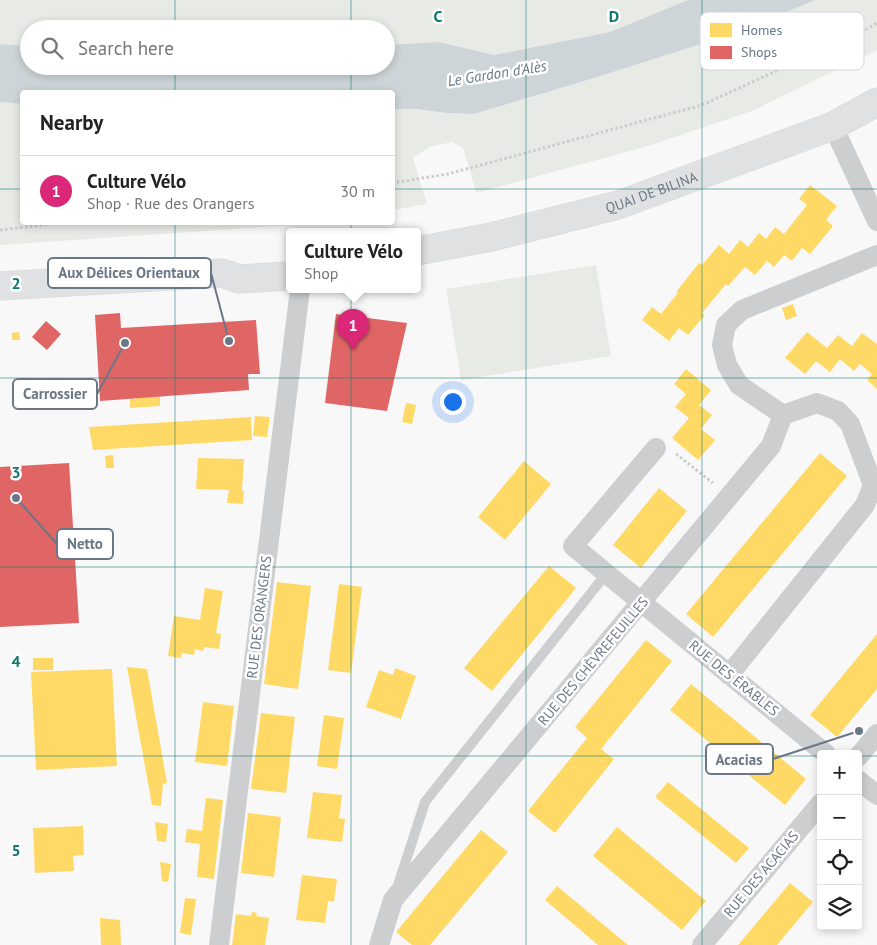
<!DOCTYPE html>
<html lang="en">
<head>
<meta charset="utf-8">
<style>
	:root { --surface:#fff; --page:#f2f2f2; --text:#222; --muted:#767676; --line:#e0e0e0; --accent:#db2777 }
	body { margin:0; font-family:"PT Sans",sans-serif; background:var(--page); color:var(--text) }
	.controls { position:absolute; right:15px; bottom:15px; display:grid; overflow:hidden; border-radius:5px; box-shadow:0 2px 8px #0003 }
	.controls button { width:45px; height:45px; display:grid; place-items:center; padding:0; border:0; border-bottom:1px solid var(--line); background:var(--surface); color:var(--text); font:25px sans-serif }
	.you { position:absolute; left:452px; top:401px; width:18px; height:18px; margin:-12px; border:4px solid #fff; border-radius:50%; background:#1a73e8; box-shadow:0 0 0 8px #1a73e833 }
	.badge { display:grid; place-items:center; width:32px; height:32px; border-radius:50%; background:var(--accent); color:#fff; font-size:16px; font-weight:700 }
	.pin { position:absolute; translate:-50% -41px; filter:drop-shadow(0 1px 2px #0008) }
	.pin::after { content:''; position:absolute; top:26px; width:18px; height:15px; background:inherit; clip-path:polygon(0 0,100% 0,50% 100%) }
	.popup { position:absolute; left:286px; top:228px; width:135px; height:65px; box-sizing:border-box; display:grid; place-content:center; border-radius:5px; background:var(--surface); filter:drop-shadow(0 1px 4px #0005); font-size:16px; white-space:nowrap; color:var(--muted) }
	.popup b { font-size:19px; color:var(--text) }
	.popup::after { content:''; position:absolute; left:50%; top:100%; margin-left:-10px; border:10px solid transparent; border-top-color:var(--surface) }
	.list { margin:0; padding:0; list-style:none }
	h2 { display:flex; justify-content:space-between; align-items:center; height:65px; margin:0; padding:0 20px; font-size:21px }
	h2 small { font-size:16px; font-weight:400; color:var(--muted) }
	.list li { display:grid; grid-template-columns:32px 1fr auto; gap:15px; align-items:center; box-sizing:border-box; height:70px; padding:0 20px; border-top:1px solid var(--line) }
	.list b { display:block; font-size:19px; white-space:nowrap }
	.list p { margin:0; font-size:16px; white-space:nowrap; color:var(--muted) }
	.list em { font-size:16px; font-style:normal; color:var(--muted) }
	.icon { flex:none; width:28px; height:28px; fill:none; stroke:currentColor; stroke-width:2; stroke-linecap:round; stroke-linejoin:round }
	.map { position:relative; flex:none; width:877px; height:945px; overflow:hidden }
	.search { position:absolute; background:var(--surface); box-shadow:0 2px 8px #0003; left:20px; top:20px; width:375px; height:55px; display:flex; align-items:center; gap:12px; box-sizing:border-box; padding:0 18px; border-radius:28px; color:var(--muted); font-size:19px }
	.panel { position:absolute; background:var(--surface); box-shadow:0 2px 8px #0003; left:20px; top:90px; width:375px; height:135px; border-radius:5px }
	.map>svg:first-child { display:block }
	.green { fill:#e7eae5 }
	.water { fill:#ced5d8 }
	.homes { fill:#ffd966 }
	.shops { fill:#e06666 }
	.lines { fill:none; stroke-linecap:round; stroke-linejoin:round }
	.secondary-casing { stroke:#d5d6d7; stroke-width:29 }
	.path { stroke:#cbcccd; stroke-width:3; stroke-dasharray:2.5 2.5; stroke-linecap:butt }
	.lane { stroke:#cdcecf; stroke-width:10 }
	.street { stroke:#cdcecf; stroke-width:20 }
	.secondary { stroke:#e0e1e2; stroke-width:28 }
	.grid { fill:none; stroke:#0f766e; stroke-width:1; stroke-opacity:0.55 }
	.labels { text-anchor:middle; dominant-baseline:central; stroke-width:5; stroke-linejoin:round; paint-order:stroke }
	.street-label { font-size:14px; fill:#697787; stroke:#fff }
	.water-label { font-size:15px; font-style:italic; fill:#657883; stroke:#fff }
	.key { fill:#fff; stroke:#d2d6db; stroke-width:1 }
	.key-label { font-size:14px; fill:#697787 }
	.grid-label { font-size:16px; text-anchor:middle; font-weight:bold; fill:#0f766e; stroke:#fff; stroke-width:5; stroke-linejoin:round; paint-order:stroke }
	.leader { fill:none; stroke:#697787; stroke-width:2 }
	.callout-dot { fill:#697787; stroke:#fff; stroke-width:2 }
	.callout { fill:#fff; stroke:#697787; stroke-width:2 }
	.callout-label { font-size:15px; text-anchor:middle; font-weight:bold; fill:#697787 }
</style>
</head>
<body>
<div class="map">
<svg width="877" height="945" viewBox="0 0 877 945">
	<rect width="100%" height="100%" fill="#f8f8f8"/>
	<path class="green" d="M0,0H688L610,32L494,55L439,42L386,45V29H29V46L0,44Z
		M816,0H877V50L752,111L648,146L476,193L463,148L452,142L429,147L413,158L427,204L393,210V109H416L447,113L474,114L591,79L720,38Z
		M0,102L22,104V222L321,223L0,245Z
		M596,265L611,356L461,380L446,289Z"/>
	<path class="water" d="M688,0H816L720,38L591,79L474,114L447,113L416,109H393L392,92H22V104L0,102V44L29,46V66H386V45L439,42L494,55L610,32Z"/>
	<path class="homes" d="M810,185L837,206L826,220L833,226L810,254L802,248L792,261L784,255L774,267L767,261L755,275L745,267L728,286L726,284L702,313L705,315L688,335L679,328L669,341L642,320L652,307L661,314L678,293L676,292L699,263L702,265L719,245L729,254L740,240L748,247L759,233L766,239L775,227L784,234L807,205L799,199Z
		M793,304L797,316L786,320L782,308Z
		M19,332L20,340H12V333Z
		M807,332L827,348L838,335L852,346L862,333L877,344V389L867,380L872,374L860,364L854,371L840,359L830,372L816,361L805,374L785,358Z
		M686,369L711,390L699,405L712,415L701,429L715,440L698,460L672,438L689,418L675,407L686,394L674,384Z
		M160,396V406L130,408V399Z
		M406,403L416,405L412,424L402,422Z
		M255,416L270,417L267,437L253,436Z
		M251,417L252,440L93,450L89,427Z
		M820,453L847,476L713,637L686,614Z
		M113,455L114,468H106L105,456Z
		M198,458L244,459L242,491H244L243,504L227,503L229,490L196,489Z
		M524,461L551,484L505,540L478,517Z
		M659,488L687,511L641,568L613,545Z
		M549,566L576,588L492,691L464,668Z
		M277,582L311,586L298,689L264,684Z
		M339,584L362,587L351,673L328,670Z
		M205,588L223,591L216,633L221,634L219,649L204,647L203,651L195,649L194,655L182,653L181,658L168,656L174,616L200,620Z
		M877,634V689L837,737L810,715Z
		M646,640L672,661L601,749L614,759L555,833L528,811L587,738L575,727Z
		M33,658H53V670H33Z
		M127,667L147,669L167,783L163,784L161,806L152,805Z
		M395,668L416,676L401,719L366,707L379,670L393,675Z
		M112,669L117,766L36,770L31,672Z
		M691,684L806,779L785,805L670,710Z
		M203,702L234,706L227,766L195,762Z
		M261,713L295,717L286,793L251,789Z
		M324,715L344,718L337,769L317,766Z
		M668,782L749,848L736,863L655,797Z
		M313,792L342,795L339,818L345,819L342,842L307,838Z
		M206,798L223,800L214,879L197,877L200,844L185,842L187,829L202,831Z
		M248,813L281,817L274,877L241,873Z
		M155,822L168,824L166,842L157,841Z
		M83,826L84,855L73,856L74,871L35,873L33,828Z
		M617,827L706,901L682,930L593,856Z
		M481,830L508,852L430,945H412L396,932Z
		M160,862L171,864L168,882L162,881Z
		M302,875L337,879L334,902L328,901L325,923L296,920Z
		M790,883L813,902L777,945H738Z
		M557,886L628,945H598L545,900Z
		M185,898L196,899L191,935L180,933Z
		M252,912L257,913L256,916L269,918L265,945H232L236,914L251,916Z
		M100,918L120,920L121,945H101Z"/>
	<path class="shops" d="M120,313L121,328L256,320L260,374H248L249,390L100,401L95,315Z
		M336,314L407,323L387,411L325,403Z
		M46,321L61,334L47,350L32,337Z
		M69,463L79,623L0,627V467Z"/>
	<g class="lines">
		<defs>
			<g id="secondary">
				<path id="s1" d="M417,251L491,237L618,205L833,126L877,102"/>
				<path d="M0,286L222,273L239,279L289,276"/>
			</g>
		</defs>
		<use href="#secondary" class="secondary-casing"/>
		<path class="path" d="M392,183L448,174L702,105L862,32L877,23
			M0,230L69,222
			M676,454L713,483"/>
		<path class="lane" d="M397,888L425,802L606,574"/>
		<path class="street" d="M833,126L877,221
			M783,415L739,385L727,365L722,345L726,325L742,310L877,255
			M656,448L573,546L826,754
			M858,757L877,734
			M858,780L877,795
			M219,945L300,289
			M379,945L393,900L771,446L783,415L817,403L838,411L850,424L873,485L865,505L729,675
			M702,945L821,803"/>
		<use href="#secondary" class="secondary"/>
	</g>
	<path class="grid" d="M175,0V29M351,0V29M526,0V945M702,0V945M175,66V92M351,66V92M0,189H22M392,189H877M175,222V945M351,222V945M0,378H877M0,567H877M0,756H821M858,756H877"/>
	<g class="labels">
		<g class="street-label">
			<text stroke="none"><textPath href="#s1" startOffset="242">QUAI DE BILINA</textPath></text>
			<text transform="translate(259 617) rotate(-83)">RUE DES ORANGERS</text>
			<text transform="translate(593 661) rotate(-50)">RUE DES CHÈVREFEUILLES</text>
			<text transform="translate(734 678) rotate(39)">RUE DES ÉRABLES</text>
			<text transform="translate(761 874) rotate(-50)">RUE DES ACACIAS</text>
		</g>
		<g class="water-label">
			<text transform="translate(497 73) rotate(-9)">Le Gardon d'Alès</text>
		</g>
	</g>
	<rect x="700" y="12" width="164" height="58" rx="8" class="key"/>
	<rect x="710" y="23" width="22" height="14" fill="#ffd966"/>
	<rect x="710" y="46" width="22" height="13" fill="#e06666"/>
	<g class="key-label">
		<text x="741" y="35">Homes</text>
		<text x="741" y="57">Shops</text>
	</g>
	<g class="grid-label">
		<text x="438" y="22">C</text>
		<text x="614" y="22">D</text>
		<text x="16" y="289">2</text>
		<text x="16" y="478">3</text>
		<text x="16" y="667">4</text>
		<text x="16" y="856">5</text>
	</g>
	<path class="leader" d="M229 341L211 273M125 343L97 394M16 498L57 544M859 731L773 759"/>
	<g class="callout-dot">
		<circle cx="229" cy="341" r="5"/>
		<circle cx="125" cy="343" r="5"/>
		<circle cx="16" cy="498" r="5"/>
		<circle cx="859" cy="731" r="5"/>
	</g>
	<g class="callout">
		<rect x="48" y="258" width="163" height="30" rx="5"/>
		<rect x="13" y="379" width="84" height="30" rx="5"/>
		<rect x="57" y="529" width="56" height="30" rx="5"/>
		<rect x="706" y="744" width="67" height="30" rx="5"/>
	</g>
	<g class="callout-label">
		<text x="129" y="278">Aux Délices Orientaux</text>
		<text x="55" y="399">Carrossier</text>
		<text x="85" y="549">Netto</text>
		<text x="739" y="765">Acacias</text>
	</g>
</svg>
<div class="controls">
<button>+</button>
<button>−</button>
<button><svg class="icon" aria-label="locate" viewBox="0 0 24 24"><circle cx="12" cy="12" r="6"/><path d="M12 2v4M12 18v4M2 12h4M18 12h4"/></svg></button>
<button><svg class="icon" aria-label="layers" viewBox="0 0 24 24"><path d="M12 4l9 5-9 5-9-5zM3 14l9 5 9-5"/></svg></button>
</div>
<div class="you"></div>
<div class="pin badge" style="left:353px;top:350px">1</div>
<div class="popup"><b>Culture Vélo</b>Shop</div>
<div class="search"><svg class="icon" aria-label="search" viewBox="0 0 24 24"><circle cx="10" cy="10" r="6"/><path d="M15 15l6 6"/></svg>Search here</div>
<section class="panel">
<h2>Nearby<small></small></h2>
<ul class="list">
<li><span class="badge">1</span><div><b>Culture Vélo</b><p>Shop · Rue des Orangers</p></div><em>30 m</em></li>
</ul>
</section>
</div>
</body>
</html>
